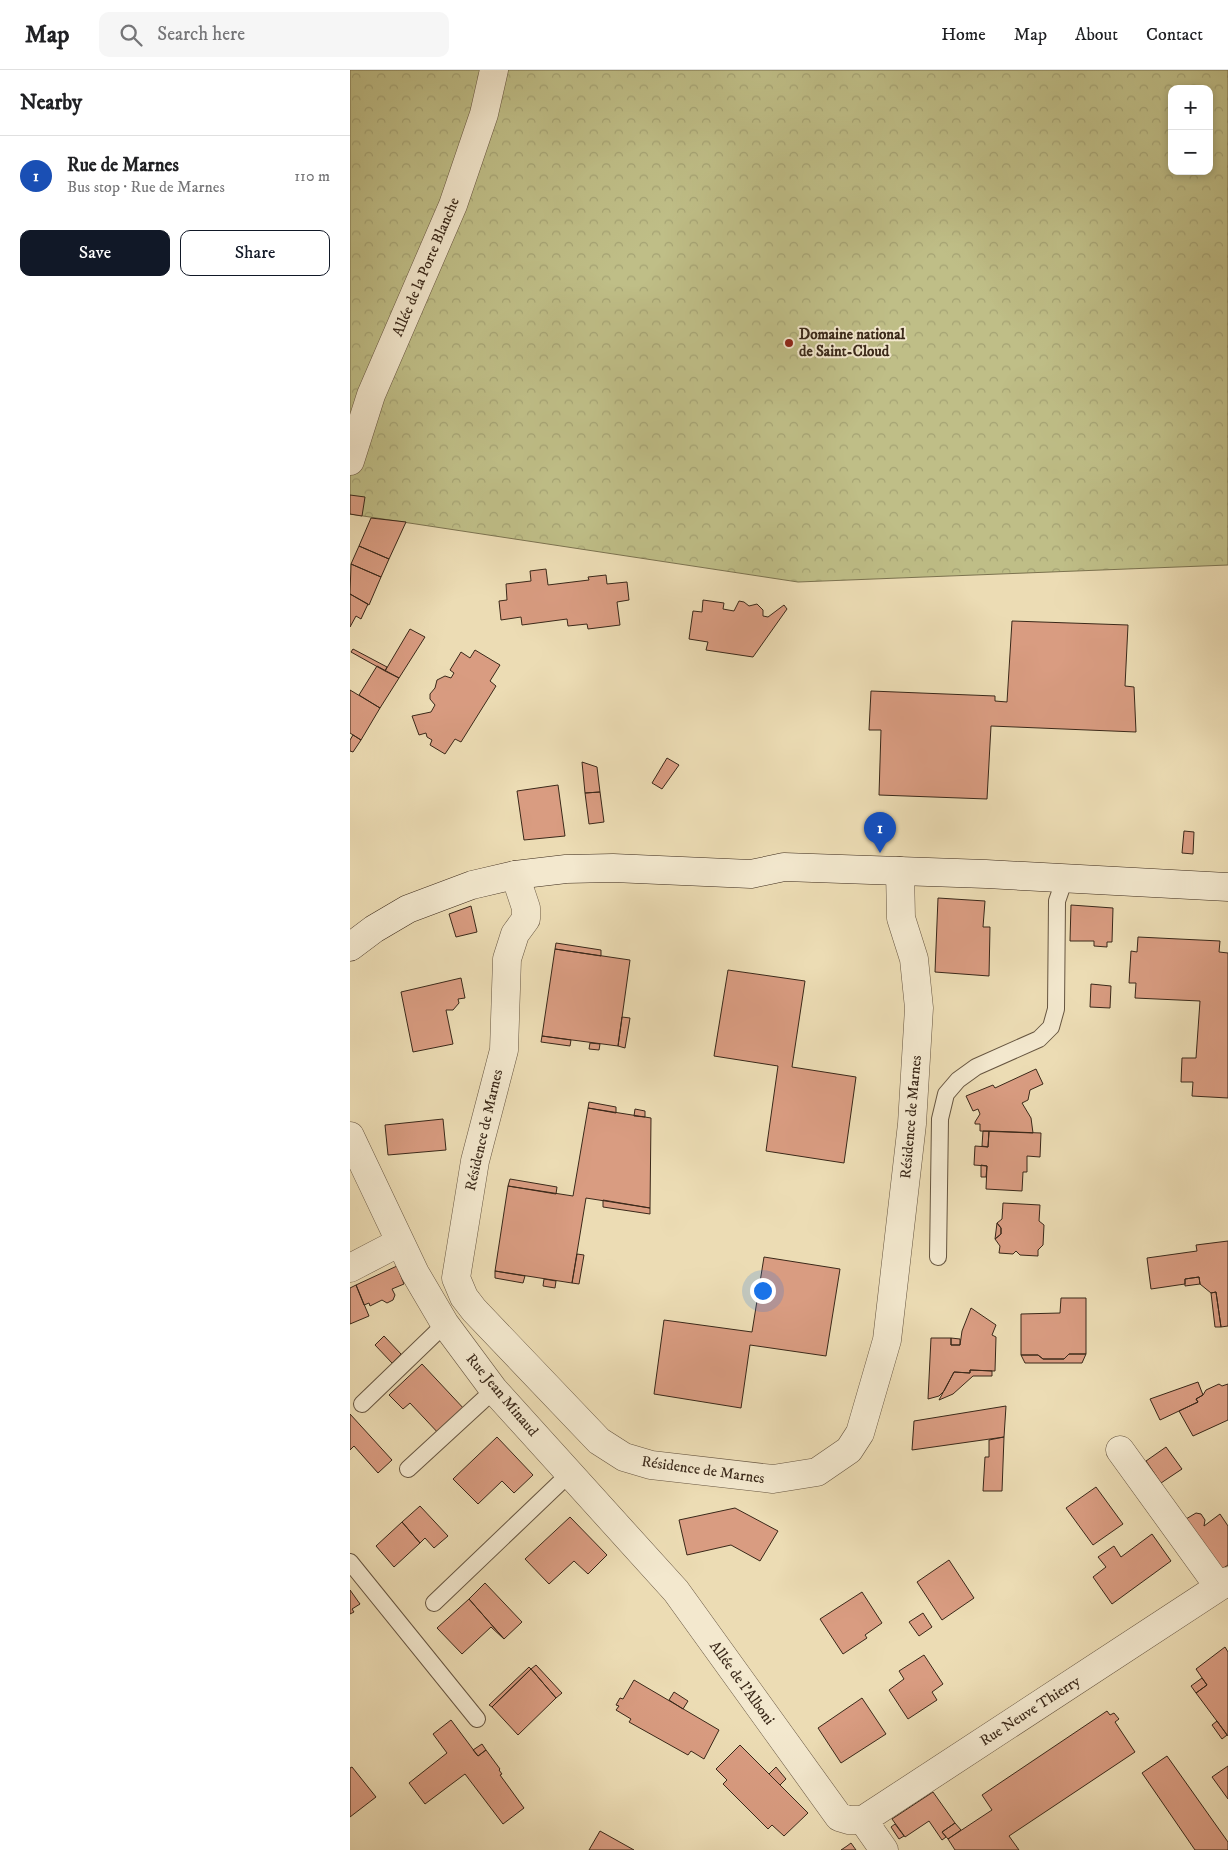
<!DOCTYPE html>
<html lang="en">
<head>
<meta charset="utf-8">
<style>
	:root { --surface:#fff; --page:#f6f6f6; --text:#202124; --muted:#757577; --line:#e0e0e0; --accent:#111827 }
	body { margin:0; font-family:"IM FELL DW Pica",serif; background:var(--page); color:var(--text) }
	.controls { position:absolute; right:15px; top:15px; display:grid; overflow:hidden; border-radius:10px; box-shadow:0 2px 8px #0003 }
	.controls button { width:45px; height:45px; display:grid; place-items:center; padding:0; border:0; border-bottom:1px solid var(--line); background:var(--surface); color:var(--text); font:25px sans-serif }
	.you { position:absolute; left:412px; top:1220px; width:18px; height:18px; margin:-12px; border:4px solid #fff; border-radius:50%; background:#1a73e8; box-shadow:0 0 0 8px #1a73e833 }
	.badge { display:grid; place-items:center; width:32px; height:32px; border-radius:50%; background:var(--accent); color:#fff; font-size:16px; font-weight:700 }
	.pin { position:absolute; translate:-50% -41px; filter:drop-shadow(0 1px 2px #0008) }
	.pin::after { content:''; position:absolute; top:26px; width:18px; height:15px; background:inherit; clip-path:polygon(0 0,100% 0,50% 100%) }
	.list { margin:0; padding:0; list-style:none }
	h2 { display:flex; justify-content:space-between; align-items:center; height:65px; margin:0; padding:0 20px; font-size:21px }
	h2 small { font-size:16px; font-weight:400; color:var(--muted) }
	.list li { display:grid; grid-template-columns:32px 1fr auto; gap:15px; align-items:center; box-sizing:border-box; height:80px; padding:0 20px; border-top:1px solid var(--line) }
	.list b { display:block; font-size:19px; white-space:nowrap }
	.list p { margin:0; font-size:16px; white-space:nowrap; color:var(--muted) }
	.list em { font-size:16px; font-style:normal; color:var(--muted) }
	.actions { display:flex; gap:10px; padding:15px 20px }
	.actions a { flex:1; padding:11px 0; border:1px solid var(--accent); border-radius:10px; text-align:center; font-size:18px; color:var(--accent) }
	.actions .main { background:var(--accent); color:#fff }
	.icon { flex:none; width:28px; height:28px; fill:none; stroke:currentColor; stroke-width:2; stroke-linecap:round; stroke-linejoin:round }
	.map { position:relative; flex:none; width:878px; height:1780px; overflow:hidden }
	header { display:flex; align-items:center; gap:30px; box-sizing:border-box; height:70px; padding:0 25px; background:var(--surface); border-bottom:1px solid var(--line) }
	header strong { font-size:24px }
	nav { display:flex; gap:28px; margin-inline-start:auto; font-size:18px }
	.search { width:350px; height:45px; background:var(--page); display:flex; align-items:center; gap:12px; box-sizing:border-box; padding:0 18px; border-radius:10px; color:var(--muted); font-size:19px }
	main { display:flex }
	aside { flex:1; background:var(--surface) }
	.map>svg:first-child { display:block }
	.park { fill:url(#park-crowns); stroke:#7c7350; fill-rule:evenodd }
	.building { fill:#d99c81; stroke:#3a2819 }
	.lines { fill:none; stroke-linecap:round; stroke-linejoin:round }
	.service-casing { stroke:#665540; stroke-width:18 }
	.minor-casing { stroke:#665540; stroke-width:29 }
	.secondary-casing { stroke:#3a2819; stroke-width:29 }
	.service { stroke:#f3e8ce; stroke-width:16 }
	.minor { stroke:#f3e8ce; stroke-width:28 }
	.secondary { stroke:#f3e8ce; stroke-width:28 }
	.poi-dot { fill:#8f2418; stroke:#f3e8ce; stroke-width:2 }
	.labels { text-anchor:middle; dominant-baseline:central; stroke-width:4; stroke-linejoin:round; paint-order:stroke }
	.street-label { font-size:15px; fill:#3a2819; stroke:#f3e8ce }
	.poi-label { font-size:15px; font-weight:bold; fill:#3a2819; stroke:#f3e8ce; text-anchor:start }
</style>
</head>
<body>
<header>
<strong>Map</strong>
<div class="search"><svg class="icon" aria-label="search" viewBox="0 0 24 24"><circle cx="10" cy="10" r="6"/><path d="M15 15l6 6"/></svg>Search here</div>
<nav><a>Home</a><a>Map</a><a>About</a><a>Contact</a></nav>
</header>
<main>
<aside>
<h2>Nearby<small></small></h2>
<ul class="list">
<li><span class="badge" style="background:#1a4fb4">1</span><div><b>Rue de Marnes</b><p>Bus stop · Rue de Marnes</p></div><em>110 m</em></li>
</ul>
<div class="actions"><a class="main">Save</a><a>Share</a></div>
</aside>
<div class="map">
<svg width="878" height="1780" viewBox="0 0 878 1780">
	<defs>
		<pattern id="park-crowns" width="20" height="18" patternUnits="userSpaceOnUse" patternTransform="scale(1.25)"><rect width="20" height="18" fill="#bfbe87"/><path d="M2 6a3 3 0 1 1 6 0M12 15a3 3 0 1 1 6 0" fill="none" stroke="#a5a374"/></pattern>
	</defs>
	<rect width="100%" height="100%" fill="#ecdcb4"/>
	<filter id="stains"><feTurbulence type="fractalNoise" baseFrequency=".004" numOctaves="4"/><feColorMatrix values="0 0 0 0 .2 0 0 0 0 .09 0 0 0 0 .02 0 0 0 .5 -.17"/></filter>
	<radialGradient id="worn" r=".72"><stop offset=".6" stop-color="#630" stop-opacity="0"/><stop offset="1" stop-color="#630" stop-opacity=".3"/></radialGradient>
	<path class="park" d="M0,0H878V495L448,512L0,444ZM822,19H859V101H822Z"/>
	<path class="building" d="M0,425L15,427L12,446L0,444Z
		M21,448L56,452L39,489L9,476Z
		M9,476L39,489L31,507L1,494Z
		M1,494L31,507L19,535L0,524Z
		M196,499L198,515L239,510L238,507L256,505L257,514L277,512L279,530L267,532L270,555L238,559L237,554L218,556L217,549L172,555L171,547L151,550L149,531L157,530L156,514L181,511L180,501Z
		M0,524L18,534L11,549L6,546L0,557Z
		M353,530L374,533L373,539L384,541L389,531L394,532L399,536L407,534L413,540V546L418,547L434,535L437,539L403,587L356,580L358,572L339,569L343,541L352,542Z
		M662,551L778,555L775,616L784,617L786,662L641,656L637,729L529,725L531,660H519L521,621L645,626V631L657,632Z
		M60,559L75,567L49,608L35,601Z
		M3,579L37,597L35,601L1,582Z
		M125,580L150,595L140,611L146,616L111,672L105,669L95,684L80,675L82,670L77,667L76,663L69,665L62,646L81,642L85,635L80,629V624L85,618L87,610L95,606L101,608L104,603L100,600L111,582L120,588Z
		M27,596L49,608L30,638L9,625Z
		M0,620L30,638L11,670L0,663Z
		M3,665L11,670L3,682L0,681V670Z
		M317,688L329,695L312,719L302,713Z
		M232,692L247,697L250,722L235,723Z
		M208,715L215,766L174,770L167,721Z
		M250,722L254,752L239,754L235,723Z
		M834,761L844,762L843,784L832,783Z
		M588,828L635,831L633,857H640L639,906L585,902Z
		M721,835L763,838L762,872H757V877L744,876V871H720Z
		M121,836L127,862L106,867L99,844Z
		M788,867L870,871L869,882L878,883V1028L842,1026L843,1012H831L832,988H846L850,931L785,928L786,913H779L781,881L787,882Z
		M206,873L251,880V886L205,879Z
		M205,879L280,890L268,976L192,966Z
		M378,900L455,911L442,997L506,1007L494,1093L416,1081L428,996L364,986Z
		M111,908L115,928L108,929L109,933L103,940H96L103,974L63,982L51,922Z
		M741,914L761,916L760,938L740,937Z
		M272,947L280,948L275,978L268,976Z
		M192,966L221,970L220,976L191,972Z
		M240,973L250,974L249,980L239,979Z
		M686,999L693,1014L680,1020L678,1030L672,1033L681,1048L683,1063L630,1061V1054H625V1052L630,1044L628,1039L623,1041L616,1026L643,1015L645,1018Z
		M239,1032L266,1037V1043L238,1038Z
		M238,1038L301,1048L300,1138L236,1128L222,1213L145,1201L158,1116L223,1126Z
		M285,1039L295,1041V1047L284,1046Z
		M93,1049L96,1080L38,1085L35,1055Z
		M633,1061H639L638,1077L632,1076Z
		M639,1061L691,1063L690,1087L677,1086V1102H673L672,1121L636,1119L637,1096L624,1095L625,1076L638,1077Z
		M631,1095L637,1096L636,1107H631Z
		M160,1109L207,1117L206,1124L158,1116Z
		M253,1130L300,1138V1144L253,1137Z
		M653,1133L690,1135L689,1151L694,1155L693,1175L688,1180V1186L670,1185L666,1181L663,1184L649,1183L650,1176L645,1169L651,1164V1158L647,1153L652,1149Z
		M647,1153L651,1158V1164L645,1169Z
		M878,1171V1256L871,1257L866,1222L861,1223L850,1214L849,1207L835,1209V1214L801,1219L797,1188L847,1181L846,1175Z
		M227,1184L234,1185L229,1214L222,1213Z
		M414,1187L490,1199L476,1286L400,1275L391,1338L304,1324L314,1250L402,1262Z
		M47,1196L54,1214L42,1219L45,1225L43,1230L37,1233L32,1230L20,1236L19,1233L14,1235L6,1215Z
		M145,1201L175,1206L173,1213L145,1208Z
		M849,1207L850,1214L835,1216V1209Z
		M194,1209L206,1211L205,1218L193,1216Z
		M6,1215L19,1246L0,1254V1218Z
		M866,1222L871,1257H865L861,1223Z
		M711,1228H736V1284H719L714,1289H693L688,1285H671V1244L710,1243Z
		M621,1238L646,1255L642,1265L646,1267L645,1301L620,1300V1303L604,1302L594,1321L589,1326L578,1329L581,1268H601V1275H610L612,1261Z
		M34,1266L51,1284L42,1293L25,1275Z
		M601,1268L610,1269V1275H601Z
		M719,1284H736L732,1293H675L671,1285H688L693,1289H714Z
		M72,1294L116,1341L91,1366L60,1333L53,1339L39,1325Z
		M620,1300L642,1301V1306H623L603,1324L589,1330L604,1302L620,1303Z
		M848,1312L853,1325L846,1329L848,1332L810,1350L800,1329Z
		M869,1314L872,1316L878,1314V1350L843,1366L829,1341L848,1332L846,1329L853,1325L856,1320Z
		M656,1336L654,1367L562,1380L564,1351Z
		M0,1344L42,1390L28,1403L4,1376L0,1380Z
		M147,1367L183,1405L164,1423L152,1411L128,1434L103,1409Z
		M654,1367L652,1421H633L635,1387H639V1370Z
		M816,1377L832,1399L811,1413L796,1391Z
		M746,1417L773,1454L743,1475L716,1438Z
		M70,1436L98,1466L84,1478L75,1468L70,1473L52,1452Z
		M385,1438L428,1461L410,1491L381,1475L337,1485L329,1450Z
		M846,1443L851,1444L855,1450L854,1456L870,1444L878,1456V1495L872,1499L836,1449Z
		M220,1447L257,1485L238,1504L224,1491L199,1514L175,1489Z
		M52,1452L70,1473L44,1497L26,1476Z
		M802,1464L821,1491L762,1534L743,1507L756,1497L748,1487L764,1476L771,1487Z
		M599,1490L624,1528L592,1550L567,1512Z
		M135,1513L172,1552L154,1569L119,1529Z
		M0,1520L10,1534L2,1539L4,1542L0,1544Z
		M512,1522L532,1553L515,1565L517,1568L493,1584L470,1549Z
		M119,1529L154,1569L141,1557L112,1584L87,1558Z
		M573,1543L582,1557L569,1566L559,1552Z
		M875,1577L878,1582V1666L846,1623L857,1615L846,1599Z
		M574,1585L593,1614L582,1622L587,1630L558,1649L539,1620L554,1609L549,1601Z
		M186,1595L212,1623L206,1628L181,1599Z
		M179,1597L181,1599L142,1637L139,1635Z
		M181,1599L206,1628L168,1665L142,1637Z
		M852,1608L857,1615L846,1623L841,1616Z
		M284,1610L369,1660L354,1689L341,1681L338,1685L279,1652L281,1649L266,1640L269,1636L266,1635L270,1628L273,1629Z
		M324,1622L338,1631L333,1639L319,1630Z
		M512,1628L536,1664L491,1693L468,1658Z
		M757,1641L760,1645L764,1643L769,1649L765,1652L785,1682L659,1766L669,1780H605L598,1769L642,1740L632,1725Z
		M101,1650L128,1686L136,1680L150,1699L149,1700L152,1704L150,1705L174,1738L153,1754L115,1704L75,1734L59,1713L97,1683L83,1664Z
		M867,1651L877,1665L872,1669L862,1655Z
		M132,1674L136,1680L128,1686L123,1680Z
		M390,1675L458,1743L434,1766L422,1755L418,1759L373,1714L377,1710L366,1699Z
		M817,1686L878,1772V1780H845L792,1703Z
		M878,1696V1729L862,1707Z
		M2,1697L26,1727L0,1747V1698Z
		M426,1697L436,1709L430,1715L419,1704Z
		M583,1722L605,1753L592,1762L596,1767L592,1770L579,1751L555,1767L542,1749Z
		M605,1753L611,1760L598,1769L592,1762Z
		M545,1754L554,1766L549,1769L541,1757Z
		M250,1761L284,1780H239Z
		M501,1773L506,1780H491L497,1776Z"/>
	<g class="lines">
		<defs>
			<path id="service" d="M588,1187L590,1049L596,1024L608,1010L626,997L689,969L701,957L706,939L707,831L715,808
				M12,1334L95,1254
				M58,1399L144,1320
				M0,1492L127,1649
				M84,1533L219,1404"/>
			<path id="minor" d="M0,391L21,325L103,135L134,44L144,0
				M165,805L176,838V849L165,864L157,889L154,980L125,1091L106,1208L114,1227L124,1240L249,1371L274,1387L301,1395L423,1409L467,1402L499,1380L510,1363L537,1270L562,1054L569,938L564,889L551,848L550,801
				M0,1066L65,1203L95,1254L144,1320L326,1521L489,1747L499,1750H513
				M0,1198L50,1172
				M770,1380L869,1517
				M513,1750L878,1511
				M513,1750L534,1780"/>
			<path id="secondary" d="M0,877L24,859L58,839L122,815L165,805L216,799L263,798L401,804L434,797L636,804L878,817"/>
		</defs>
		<use href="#service" class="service-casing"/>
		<use href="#minor" class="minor-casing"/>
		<use href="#secondary" class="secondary-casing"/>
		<use href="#service" class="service"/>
		<use href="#minor" class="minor"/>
		<use href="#secondary" class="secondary"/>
	</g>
	<circle class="poi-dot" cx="439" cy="273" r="5"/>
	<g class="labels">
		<g class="street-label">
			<text transform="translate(76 197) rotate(-67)">Allée de la Porte Blanche</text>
			<text transform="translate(561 1047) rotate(-85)">Résidence de Marnes</text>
			<text transform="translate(134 1060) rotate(-77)">Résidence de Marnes</text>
			<text transform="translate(152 1325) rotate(50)">Rue Jean Minaud</text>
			<text transform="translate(353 1400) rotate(8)">Résidence de Marnes</text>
			<text transform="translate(392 1613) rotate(54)">Allée de l'Alboni</text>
			<text transform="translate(680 1641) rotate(-33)">Rue Neuve Thierry</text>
		</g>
		<g class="poi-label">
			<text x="449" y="264">Domaine national<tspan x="449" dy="17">de Saint-Cloud</tspan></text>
		</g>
	</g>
	<rect width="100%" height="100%" filter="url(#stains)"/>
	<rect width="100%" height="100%" fill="url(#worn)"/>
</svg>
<div class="controls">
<button>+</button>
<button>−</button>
</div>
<div class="you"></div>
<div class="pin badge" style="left:530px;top:783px;background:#1a4fb4">1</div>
</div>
</main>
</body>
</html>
